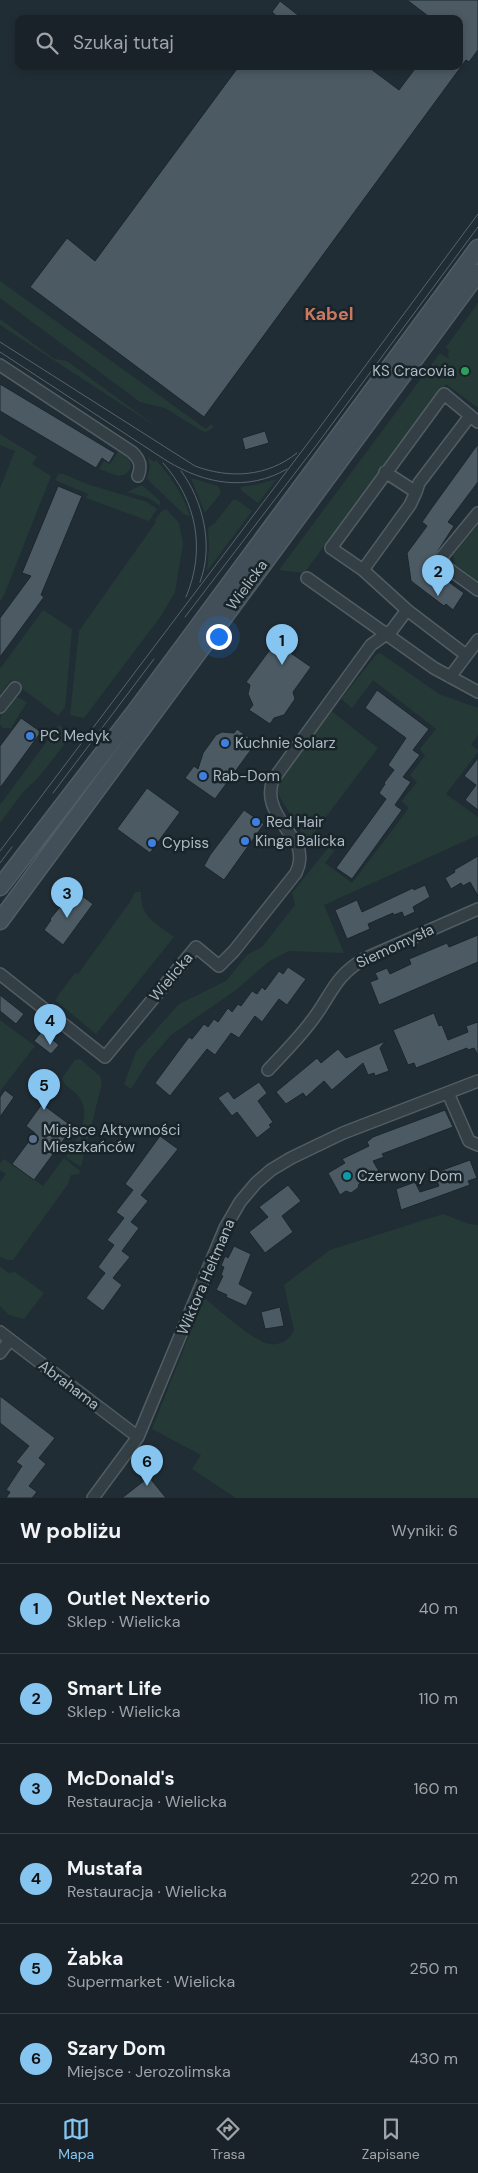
<!DOCTYPE html>
<html lang="pl">
<head>
<meta charset="utf-8">
<style>
	:root { --surface:#192228; --page:#262f34; --text:#f1f3f6; --muted:#9fa4a8; --line:#373f45; --accent:#85c5f0 }
	body { margin:0; font-family:"DM Sans",sans-serif; background:var(--page); color:var(--text) }
	.you { position:absolute; left:218px; top:636px; width:18px; height:18px; margin:-12px; border:4px solid #fff; border-radius:50%; background:#1a73e8; box-shadow:0 0 0 8px #1a73e833 }
	.badge { display:grid; place-items:center; width:32px; height:32px; border-radius:50%; background:var(--accent); color:#111; font-size:16px; font-weight:700 }
	.pin { position:absolute; translate:-50% -41px; filter:drop-shadow(0 1px 2px #0008) }
	.pin::after { content:''; position:absolute; top:26px; width:18px; height:15px; background:inherit; clip-path:polygon(0 0,100% 0,50% 100%) }
	.list { margin:0; padding:0; list-style:none }
	h2 { display:flex; justify-content:space-between; align-items:center; height:65px; margin:0; padding:0 20px; font-size:21px }
	h2 small { font-size:16px; font-weight:400; color:var(--muted) }
	.list li { display:grid; grid-template-columns:32px 1fr auto; gap:15px; align-items:center; box-sizing:border-box; height:90px; padding:0 20px; border-top:1px solid var(--line) }
	.list b { display:block; font-size:19px; white-space:nowrap }
	.list p { margin:0; font-size:16px; white-space:nowrap; color:var(--muted) }
	.list em { font-size:16px; font-style:normal; color:var(--muted) }
	.icon { flex:none; width:28px; height:28px; fill:none; stroke:currentColor; stroke-width:2; stroke-linecap:round; stroke-linejoin:round }
	.map { position:relative; flex:none; width:478px; height:1498px; overflow:hidden }
	.search { position:absolute; background:var(--surface); box-shadow:0 2px 8px #0003; left:15px; right:15px; top:15px; height:55px; display:flex; align-items:center; gap:12px; box-sizing:border-box; padding:0 18px; border-radius:10px; color:var(--muted); font-size:19px }
	.sheet { height:605px; background:var(--surface) }
	nav { display:flex; justify-content:space-around; align-items:center; box-sizing:border-box; height:70px; border-top:1px solid var(--line); background:var(--surface); font-size:14px; color:var(--muted) }
	nav a { display:grid; justify-items:center; gap:2px }
	nav .on { color:var(--accent) }
	.map>svg:first-child { display:block }
	.green { fill:#253a36 }
	.building { fill:#4c5a63; stroke:#1b262c }
	.lines { fill:none; stroke-linecap:round; stroke-linejoin:round }
	.street-casing { stroke:#515d63; stroke-width:14 }
	.secondary-casing { stroke:#515d63; stroke-width:19 }
	.street { stroke:#343f45; stroke-width:11 }
	.secondary { stroke:#424f58; stroke-width:16 }
	.tram { stroke:#56646c; stroke-width:1 }
	.leisure-dot { fill:#2e9e5b; stroke:#19242a; stroke-width:2 }
	.shop-dot { fill:#3f7fe0; stroke:#19242a; stroke-width:2 }
	.service-dot { fill:#5c6f8a; stroke:#19242a; stroke-width:2 }
	.culture-dot { fill:#0f9aa8; stroke:#19242a; stroke-width:2 }
	.labels { text-anchor:middle; dominant-baseline:central; stroke-width:5; stroke-linejoin:round; paint-order:stroke }
	.poi-label { font-size:15px; fill:#aebac2; stroke:#19242a; text-anchor:start }
	.street-label { font-size:15px; fill:#aebac2; stroke:#19242a }
	.quarter-label { font-size:18px; font-weight:bold; fill:#cb7860; stroke:#19242a }
</style>
</head>
<body>
<div class="map">
<svg width="478" height="1498" viewBox="0 0 478 1498">
	<rect width="100%" height="100%" fill="#212d35"/>
	<path class="green" d="M0,281L206,429L211,424L214,427L206,432L202,431L165,408L140,402L0,298Z
		M478,303V408L446,384L304,573L279,570L440,353L449,359L448,354L449,351L446,347Z
		M0,319L54,359L67,361L158,428L0,325Z
		M0,434L37,457L32,464L51,476L4,595L0,601V488L15,451L0,445Z
		M119,450L130,459L131,468L126,474L118,476L99,469L104,461L110,464Z
		M148,457L154,462L156,460C171,477 183,494 190,516L185,515L147,479L150,467Z
		M59,474H63L90,485L147,502L157,509L149,521L86,498L88,494L55,480Z
		M191,478L218,486L220,490V494L205,513Z
		M277,479L258,503L241,490V487L259,484Z
		M142,485L160,501V506L149,498L127,492Z
		M233,500H237L252,511L207,571L209,547L208,528L215,523Z
		M166,509L179,523L183,544L175,592L161,616L84,718L70,715L79,631L156,522L155,520L161,512Z
		M478,525V581L455,564L453,555Z
		M43,610L72,629L66,698L65,707L58,716L11,680L0,695V669Z
		M380,653L439,694L478,708V735L471,745L478,750V752L446,794L478,817V835L324,905L344,953L289,951L268,962L236,990L171,1035L148,1062L131,1089L124,1084L136,1052L179,1004L226,981L247,955L262,947L295,905L292,893L329,847L334,851L325,863L352,883L409,808L402,801L417,782L410,775L425,756L420,749L436,729L373,680L352,708L341,699L376,655Z
		M17,697L27,702L11,728H3L0,725C0,714 4,700 17,697Z
		M329,709L378,748L307,842L275,789Z
		M59,725L62,727L66,742L39,777L23,792L0,823V805Z
		M135,892H141C140,918 156,923 174,937L96,1034L56,1001L57,997L75,973L78,974L130,902Z
		M0,1020L35,1046L0,1091Z
		M80,1059L100,1076L102,1083L81,1167L66,1157C76,1141 92,1117 80,1098C75,1090 64,1087 62,1078L75,1060Z
		M64,1158L80,1171L79,1174L71,1175L68,1184L13,1260H8L0,1257V1182L6,1174L0,1170V1164L4,1159L43,1186Z
		M443,1214L469,1224L478,1225V1498H236L192,1469L201,1455L152,1429L204,1298C218,1309 253,1341 269,1344C280,1346 290,1340 294,1330L284,1285L330,1250Z
		M0,1266L8,1273L15,1272L44,1293L24,1319L9,1315L0,1306Z"/>
	<path class="building" d="M407,0H478V50L469,62L466,60L204,417L30,287L67,238L95,261L239,66H367L399,90L417,66H459V19H432Z
		M280,1L303,19H280L272,12Z
		M0,384L115,453L109,463L102,458L96,468L0,411Z
		M265,431L269,443L245,450L242,438Z
		M478,444V482L448,522L454,526L434,557L441,573L439,575L464,593L453,610L446,604L444,606L411,581L407,553L427,526L422,522L431,509Z
		M58,486L82,496L41,595L44,597L0,657V618L31,576L22,573Z
		M282,647L311,667L293,692L295,699L284,715L274,718L270,724L249,710L253,705L248,694L250,685L246,682L269,651Z
		M377,690L429,729L413,750L420,755L403,777L411,782L395,805L402,810L352,879L336,868L386,799L379,793L385,784L384,783L394,770L388,765L406,738L365,708Z
		M21,718L41,732L0,788V746Z
		M237,729L256,743L215,799L185,778L194,766L198,769L203,753L216,735L222,732L234,733Z
		M478,758V810L465,800L476,785L464,776Z
		M147,788L180,812L150,853L117,829Z
		M244,810L264,824L224,880L204,866L210,855Z
		M478,856V896L470,882L463,886L461,883L451,889L445,878L455,872L454,870Z
		M425,885L430,897L413,907L415,912L404,917L402,912L394,915L393,913L368,924L370,929L347,939L335,910L357,900L362,912L413,888L414,890Z
		M74,890L93,904L63,945L44,930L51,920L50,919Z
		M478,935V962L379,1005L370,982L378,979L375,973L387,968L390,974L411,964L409,959L447,943L449,947Z
		M288,967L306,979L287,1005L279,999L262,1022L255,1016L239,1038L231,1033L215,1055L207,1049L170,1096L155,1083L189,1037L192,1039L204,1024L208,1027L214,1019L218,1022L228,1008L232,1012L238,1004L241,1006L252,991L257,994L262,987L265,990L279,971L283,974Z
		M0,995L24,1014L16,1024L0,1011Z
		M434,1013L439,1026L442,1025L448,1040L468,1032L466,1026L478,1022V1055L474,1048L468,1050L467,1048L416,1068L414,1063L408,1065L393,1030Z
		M42,1031L59,1045L51,1054L34,1041Z
		M385,1041L380,1048L389,1071L375,1076L374,1073L368,1075L363,1063L332,1090L324,1081L306,1097L303,1093L286,1104L276,1092L317,1058L321,1063L338,1049L346,1058Z
		M259,1082L267,1093L258,1101L273,1122L269,1125L271,1127L257,1138L237,1112L232,1116L218,1098L228,1091L234,1099Z
		M5,1090L14,1097L0,1117V1097Z
		M42,1104L73,1127L34,1180L12,1164L35,1133L26,1126Z
		M445,1110L453,1127L382,1154L384,1157L373,1161L380,1173L359,1184L358,1188L351,1193L346,1191L340,1195L328,1173L345,1163L342,1159L369,1146L367,1142L373,1137Z
		M160,1136L178,1149L141,1195L148,1201L131,1222L139,1228L122,1251L130,1257L113,1278L122,1285L103,1311L86,1298L105,1273L98,1267L114,1245L107,1240L124,1218L116,1212L133,1190L125,1184Z
		M470,1160L477,1178L468,1181L470,1185L401,1210L396,1189L415,1182L420,1192L439,1186L434,1173Z
		M288,1185L301,1201L282,1216L293,1232L265,1253L249,1232L268,1217L259,1207Z
		M234,1246L251,1254L239,1284L253,1292L246,1306L226,1297L227,1295L216,1290L223,1276L221,1275L224,1267L221,1266L225,1256L228,1258Z
		M280,1307L284,1326L265,1329L261,1312Z
		M0,1396L55,1438L39,1458L46,1464L29,1486L37,1492L32,1498H6L10,1492L6,1490L22,1466L16,1462L29,1446L0,1423Z
		M149,1477L166,1498H122L136,1487Z"/>
	<g class="lines">
		<defs>
			<path id="street" d="M0,365L132,452C140,459 142,466 138,476
				M385,472L416,492L419,483L470,416
				M478,513L441,558L446,567L478,590
				M363,570L410,505L416,492
				M307,578L434,668L478,692
				M466,655L407,610L363,570L331,548L444,394L478,422
				M450,677L478,640
				M0,707L15,688
				M0,974L105,1057L196,947L219,966L234,951L296,873C300,864 301,857 298,846C286,826 263,805 273,780L371,645L392,630L407,610
				M268,1070C282,1055 297,1040 310,1023C331,997 333,977 364,959L478,909
				M448,1093L469,1141L478,1145
				M0,1332L138,1437
				M0,1353L10,1340
				M93,1498L138,1437L225,1228L240,1202L256,1183L271,1170L291,1158L343,1133L478,1081"/>
			<path id="secondary" d="M0,887L137,709L478,248
				M0,921L478,273"/>
		</defs>
		<use href="#street" class="street-casing"/>
		<use href="#secondary" class="secondary-casing"/>
		<use href="#street" class="street"/>
		<use href="#secondary" class="secondary"/>
		<path class="tram" d="M0,342L195,466C230,479 267,477 297,453
			M0,352L167,461C205,484 247,492 287,469
			M163,463C197,501 206,550 186,597
			M181,471C203,500 214,546 200,582
			M185,617L318,443L478,227
			M53,793L154,659
			M0,851L314,435L478,214
			M0,863L12,847"/>
	</g>
	<circle class="leisure-dot" cx="465" cy="371" r="5"/>
	<g class="shop-dot">
		<circle cx="30" cy="736" r="5"/>
		<circle cx="225" cy="743" r="5"/>
		<circle cx="203" cy="776" r="5"/>
		<circle cx="256" cy="822" r="5"/>
		<circle cx="245" cy="841" r="5"/>
		<circle cx="152" cy="843" r="5"/>
	</g>
	<circle class="service-dot" cx="33" cy="1139" r="5"/>
	<circle class="culture-dot" cx="347" cy="1176" r="5"/>
	<g class="labels">
		<g class="poi-label">
			<text x="455" y="371" text-anchor="end">KS Cracovia</text>
			<text x="40" y="736">PC Medyk</text>
			<text x="235" y="743">Kuchnie Solarz</text>
			<text x="213" y="776">Rab-Dom</text>
			<text x="266" y="822">Red Hair</text>
			<text x="255" y="841">Kinga Balicka</text>
			<text x="162" y="843">Cypiss</text>
			<text x="43" y="1130">Miejsce Aktywności<tspan x="43" dy="17">Mieszkańców</tspan></text>
			<text x="357" y="1176">Czerwony Dom</text>
		</g>
		<g class="street-label">
			<text transform="translate(247 585) rotate(-54)">Wielicka</text>
			<text transform="translate(395 946) rotate(-25)">Siemomysła</text>
			<text transform="translate(171 977) rotate(-50)">Wielicka</text>
			<text transform="translate(206 1277) rotate(-67)">Wiktora Heltmana</text>
			<text transform="translate(69 1385) rotate(37)">Abrahama</text>
		</g>
		<g class="quarter-label">
			<text x="329" y="314">Kabel</text>
		</g>
	</g>
</svg>
<div class="you"></div>
<div class="pin badge" style="left:282px;top:665px">1</div>
<div class="pin badge" style="left:438px;top:596px">2</div>
<div class="pin badge" style="left:67px;top:918px">3</div>
<div class="pin badge" style="left:50px;top:1045px">4</div>
<div class="pin badge" style="left:44px;top:1110px">5</div>
<div class="pin badge" style="left:147px;top:1486px">6</div>
<div class="search"><svg class="icon" aria-label="search" viewBox="0 0 24 24"><circle cx="10" cy="10" r="6"/><path d="M15 15l6 6"/></svg>Szukaj tutaj</div>
</div>
<section class="sheet">
<h2>W pobliżu<small>Wyniki: 6</small></h2>
<ul class="list">
<li><span class="badge">1</span><div><b>Outlet Nexterio</b><p>Sklep · Wielicka</p></div><em>40 m</em></li>
<li><span class="badge">2</span><div><b>Smart Life</b><p>Sklep · Wielicka</p></div><em>110 m</em></li>
<li><span class="badge">3</span><div><b>McDonald's</b><p>Restauracja · Wielicka</p></div><em>160 m</em></li>
<li><span class="badge">4</span><div><b>Mustafa</b><p>Restauracja · Wielicka</p></div><em>220 m</em></li>
<li><span class="badge">5</span><div><b>Żabka</b><p>Supermarket · Wielicka</p></div><em>250 m</em></li>
<li><span class="badge">6</span><div><b>Szary Dom</b><p>Miejsce · Jerozolimska</p></div><em>430 m</em></li>
</ul>
</section>
<nav>
<a class="on"><svg class="icon" aria-label="map" viewBox="0 0 24 24"><path d="M3 6l6-2 6 2 6-2v14l-6 2-6-2-6 2zM9 4v14M15 6v14"/></svg>Mapa</a>
<a><svg class="icon" aria-label="directions" viewBox="0 0 24 24"><path d="M12 3l9 9-9 9-9-9zM9 14v-3h6M13 9l2 2-2 2"/></svg>Trasa</a>
<a><svg class="icon" aria-label="saved" viewBox="0 0 24 24"><path d="M7 4h10v16l-5-4-5 4z"/></svg>Zapisane</a>
</nav>
</body>
</html>
